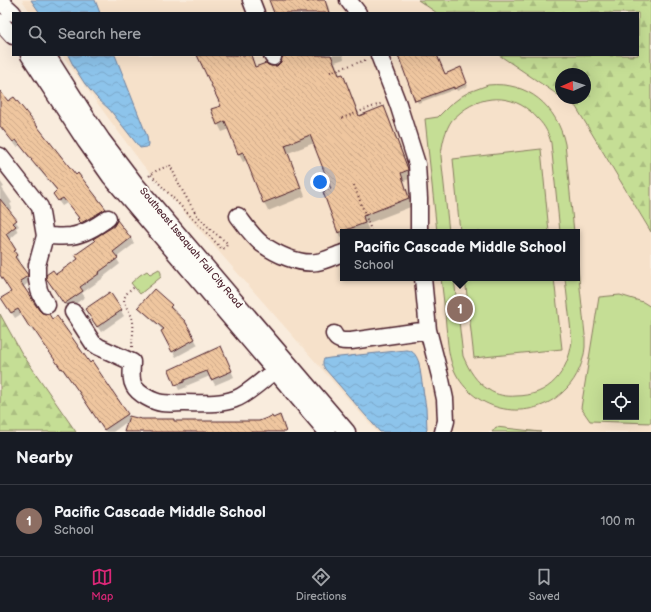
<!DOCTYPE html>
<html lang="en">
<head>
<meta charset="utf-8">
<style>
	:root { --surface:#171b24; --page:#20242c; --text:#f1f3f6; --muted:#9ea1a6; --line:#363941; --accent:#db2777 }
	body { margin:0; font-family:"Balsamiq Sans",sans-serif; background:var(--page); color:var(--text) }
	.controls { position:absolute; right:12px; bottom:12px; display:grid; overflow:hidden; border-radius:0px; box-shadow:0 4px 16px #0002 }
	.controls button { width:36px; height:36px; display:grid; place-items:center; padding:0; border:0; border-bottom:1px solid var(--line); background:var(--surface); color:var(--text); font:20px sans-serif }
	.compass { position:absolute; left:555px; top:68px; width:36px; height:36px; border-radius:50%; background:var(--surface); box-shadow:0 4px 16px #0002; rotate:267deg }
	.you { position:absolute; left:320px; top:182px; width:14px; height:14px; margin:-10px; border:3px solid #fff; border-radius:50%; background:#1a73e8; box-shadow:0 0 0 6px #1a73e833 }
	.badge { display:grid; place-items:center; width:26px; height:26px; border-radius:50%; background:var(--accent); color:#fff; font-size:13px; font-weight:700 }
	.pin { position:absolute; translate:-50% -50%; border:2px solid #fff; box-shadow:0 1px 4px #0006 }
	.popup { position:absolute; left:340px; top:229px; width:240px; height:52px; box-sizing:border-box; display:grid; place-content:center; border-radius:0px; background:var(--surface); filter:drop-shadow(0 1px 3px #0005); font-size:13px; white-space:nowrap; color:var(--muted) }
	.popup b { font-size:15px; color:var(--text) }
	.popup::after { content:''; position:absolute; left:50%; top:100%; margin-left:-8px; border:8px solid transparent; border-top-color:var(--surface) }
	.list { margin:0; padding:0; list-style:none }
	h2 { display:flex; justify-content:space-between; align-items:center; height:52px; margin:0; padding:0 16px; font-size:17px }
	h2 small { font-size:13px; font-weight:400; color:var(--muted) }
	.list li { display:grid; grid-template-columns:26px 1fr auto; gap:12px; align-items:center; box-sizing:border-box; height:72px; padding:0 16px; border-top:1px solid var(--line) }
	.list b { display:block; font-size:15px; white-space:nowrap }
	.list p { margin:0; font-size:13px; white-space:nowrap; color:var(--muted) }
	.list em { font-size:13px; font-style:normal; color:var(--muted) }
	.icon { flex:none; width:22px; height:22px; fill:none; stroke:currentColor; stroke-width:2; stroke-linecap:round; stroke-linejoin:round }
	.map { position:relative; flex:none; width:651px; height:432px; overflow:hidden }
	.search { position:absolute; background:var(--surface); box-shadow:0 4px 16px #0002; left:12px; right:12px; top:12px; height:44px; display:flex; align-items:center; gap:10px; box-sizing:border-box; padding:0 14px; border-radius:0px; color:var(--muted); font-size:15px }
	.sheet { height:124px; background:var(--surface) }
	nav { display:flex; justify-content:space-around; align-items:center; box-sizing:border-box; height:56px; border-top:1px solid var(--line); background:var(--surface); font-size:11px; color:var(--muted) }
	nav a { display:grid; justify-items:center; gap:2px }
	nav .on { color:var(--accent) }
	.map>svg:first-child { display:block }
	.built { fill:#f6e1ca; fill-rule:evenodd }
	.forest { fill:url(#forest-firs); stroke:#887e60 }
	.green { fill:#c5de95; stroke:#887e60; fill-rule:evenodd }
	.water { fill:url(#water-waves); stroke:#72829e }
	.shadow { fill:#0003 }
	.building { fill:url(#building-back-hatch); stroke:#4a1f2b }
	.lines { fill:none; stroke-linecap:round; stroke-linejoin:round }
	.minor-casing { stroke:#4a1f2b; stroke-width:19 }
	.path { stroke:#4a1f2b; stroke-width:2; stroke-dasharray:1 3; stroke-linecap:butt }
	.minor { stroke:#fdfcf7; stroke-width:16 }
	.labels { text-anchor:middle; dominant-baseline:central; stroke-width:4; stroke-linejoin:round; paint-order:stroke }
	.street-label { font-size:10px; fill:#4a1f2b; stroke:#fdfcf7 }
</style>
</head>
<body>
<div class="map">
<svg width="651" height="432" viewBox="0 0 651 432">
	<defs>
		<pattern id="forest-firs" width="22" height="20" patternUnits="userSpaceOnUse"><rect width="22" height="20" fill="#c5de95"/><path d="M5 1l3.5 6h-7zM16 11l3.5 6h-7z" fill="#abbe81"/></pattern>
		<pattern id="water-waves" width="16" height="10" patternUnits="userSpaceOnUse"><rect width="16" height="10" fill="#8dc4eb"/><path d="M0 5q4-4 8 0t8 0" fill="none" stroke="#7ba8ca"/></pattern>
		<pattern id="building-back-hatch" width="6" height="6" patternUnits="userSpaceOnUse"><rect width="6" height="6" fill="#efc69f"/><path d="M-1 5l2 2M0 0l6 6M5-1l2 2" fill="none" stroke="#ceaa89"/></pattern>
	</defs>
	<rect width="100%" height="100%" fill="#f9ecdd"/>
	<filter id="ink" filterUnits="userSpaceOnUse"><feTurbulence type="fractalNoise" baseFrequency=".025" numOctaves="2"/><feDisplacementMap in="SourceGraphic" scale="8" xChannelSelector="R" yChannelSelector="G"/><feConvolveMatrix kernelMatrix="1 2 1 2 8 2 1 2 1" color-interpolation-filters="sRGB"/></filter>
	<g filter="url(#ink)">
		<path class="built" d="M22,0H418L437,13H31Z
			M62,55H499L576,107L651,232V432H377L142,164ZM343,232H577V278H343ZM606,387H636V417H606Z"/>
		<path class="forest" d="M418,0H651V232L576,107L562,98H585V74H561V97L499,55H638V13H437Z
			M0,314L21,352L76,432H0Z"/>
		<path class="green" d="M488,85C528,81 557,106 565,144L574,232H560L551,143C549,134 545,126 538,119C518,95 486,92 461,112C458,115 455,117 452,120C445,130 442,144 441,156L449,232H437L425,119L438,117L449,106L462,96L469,92Z
			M541,149L549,232H460L453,159Z
			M577,259L585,335C585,339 585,343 585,347C584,361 577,378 567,388C535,423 478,415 456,374C448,359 448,342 446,326C445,310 443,294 441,278H454L463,356C469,370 476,382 489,390C496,395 507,397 516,396C549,396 568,373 572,341L565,278H577Z
			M159,269L161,273V277L140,294L131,283L140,275L147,271L150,274Z
			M465,278H554L562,349L474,358Z
			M620,295L643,302L651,307V423L590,421L581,408L599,297ZM606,387H636V417H606Z
			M496,427L541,432H492Z"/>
		<path class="water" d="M31,0H95L100,13H40Z
			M68,55H115L147,136L148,144L147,147L140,148L110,110L97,98L85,84L74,67Z
			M406,350C414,350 417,357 419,363L426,408L427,429L426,432H380L325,369L323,365V361L324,359L330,358Z"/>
		<path class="shadow" d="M270,0H307L308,3L318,0H324L328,6L330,13H275Z
			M199,55H251L256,67L268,66L277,67L290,55H343L344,59L335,62L340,75H343L347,83L360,116L384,108L388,115L412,178L404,181L413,206L366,224L369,231L367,232H343V239L339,233L325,193L332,190L314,143L288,153L305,196L268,211L264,203L247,160L243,162L239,154L230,129L222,132L218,124L222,106Z
			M398,55H437L445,75L461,71L468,86L457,91L456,89L418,103Z
			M0,93L76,176L78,174L105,209L108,215L84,228L78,219L79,218L67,203L62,206L57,199V191L41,172L35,166L32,160L20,145L17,147L0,125Z
			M0,181L4,187L2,188L12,203L10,204L12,208L8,211L19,226L16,228L18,232L9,240L18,256L17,257L19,261L18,262L30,282L23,287L38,311L90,365L92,363L129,417L141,420H173L175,422H260L280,416L283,422L286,432H125L128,421L113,432H106L83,398L65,373L36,331L34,333L21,314L15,318L6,304L12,292L0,270Z
			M131,238L134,244L116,258L120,264L102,278V279L82,293L85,297L68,309L51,284L56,276Z
			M110,293L124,316L101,332L89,314Z
			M171,306L174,311L184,321L198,345L176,357L165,338L164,331L143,312L140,307Z
			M223,353L234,377L215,385L210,376L186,386L187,387L179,390L170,370Z"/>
		<path class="building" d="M269,0H306L307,2L315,0H325L329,13H274Z
			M197,55H251L255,67L266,63L268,65L272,66H277L281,62L282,57L287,55H331L339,75L343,74L359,116L384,106L408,169V170L401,173L409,198L363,216L365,223L338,233L323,192L331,189L310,135L285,145L301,188L263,203L243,152L238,154L225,121L217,125L211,109L221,106Z
			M398,55H437L445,74L461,67L467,83L454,89V87L415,101Z
			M0,91L8,101L14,97L76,175L78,173L106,209L81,223L77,219L79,218L63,198L58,201L53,194L57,190L38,167H37L31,160H32L16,140L13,142L0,126Z
			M0,199L17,220L13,223L16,226L6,234L16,250L14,251L17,255L15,257L28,275V276L20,281L39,310L42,313L49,314L52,319L57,316L90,363L92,361L128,414L104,430L79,392L62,368L61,369L32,327L30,328L18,309L11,313L1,298L11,292L0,275Z
			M117,220L131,238L113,252L118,258L99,272L100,273L80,287L83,291L64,304L46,278V275L53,270L56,274L78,259L75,255L95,241L93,239L114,226Z
			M154,289L172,305L170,307L185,321L195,339L172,352L161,331L164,329L138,307Z
			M110,292L122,310L97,327L85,309Z
			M221,346L232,371L211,380L207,371L184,380V382L175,385L169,370Z
			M280,415L286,432H124L129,416L141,419H174V421H259L272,416L273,418Z"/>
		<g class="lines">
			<defs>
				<path id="minor" d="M251,0L256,13
					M348,0L358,13
					M0,1L13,13
					M0,22L13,36
					M29,55L86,142L110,176L327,432
					M47,55L87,118L102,140L137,186L347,432
					M272,55L273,57
					M379,55L398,104L417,164L419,199V232
					M0,156L40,207L45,236L37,265V280L39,290L42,297L47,305
					M238,216C245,225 252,236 262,244C276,254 299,265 317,262C325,261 334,256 343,253
					M45,236C54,236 62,237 71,236C85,234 97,226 108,218
					M423,278L428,330L441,380L445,399L446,421L443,432
					M73,312L93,343L99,347L132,362C132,370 130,379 134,386C138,394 154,402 162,403C169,404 177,403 184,403C201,403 219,405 235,399C247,395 265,378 275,370
					M334,334C337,342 344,341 351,341L428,330"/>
			</defs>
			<use href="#minor" class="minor-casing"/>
			<path class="path" d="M330,72L366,60
				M342,118L383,103
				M149,176L156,171L170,165L182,190L196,214L211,230L226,242L227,244L226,247L223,249L221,248L151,175
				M354,185L371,230
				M132,347C132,338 135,326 132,318C130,310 120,303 126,295C128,291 131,289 135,287"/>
			<use href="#minor" class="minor"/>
		</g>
	</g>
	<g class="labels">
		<g class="street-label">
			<text transform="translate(191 248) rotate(50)">Southeast Issaquah Fall City Road</text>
		</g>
	</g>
</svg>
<div class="controls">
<button><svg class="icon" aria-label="locate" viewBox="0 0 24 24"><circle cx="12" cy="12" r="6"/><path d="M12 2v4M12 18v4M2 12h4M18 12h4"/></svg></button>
</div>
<svg class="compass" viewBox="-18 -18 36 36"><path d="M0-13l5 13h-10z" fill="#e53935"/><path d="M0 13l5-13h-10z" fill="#9ea1a6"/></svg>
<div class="you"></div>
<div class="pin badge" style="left:460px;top:309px;background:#8d6e63">1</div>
<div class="popup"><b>Pacific Cascade Middle School</b>School</div>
<div class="search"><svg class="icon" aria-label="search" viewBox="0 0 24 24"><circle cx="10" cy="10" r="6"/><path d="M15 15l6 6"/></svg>Search here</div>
</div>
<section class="sheet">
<h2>Nearby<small></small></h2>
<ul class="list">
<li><span class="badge" style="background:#8d6e63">1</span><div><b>Pacific Cascade Middle School</b><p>School</p></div><em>100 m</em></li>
</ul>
</section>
<nav>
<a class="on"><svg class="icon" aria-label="map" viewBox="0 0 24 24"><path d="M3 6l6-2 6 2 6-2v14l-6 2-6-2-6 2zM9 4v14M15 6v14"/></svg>Map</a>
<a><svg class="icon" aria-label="directions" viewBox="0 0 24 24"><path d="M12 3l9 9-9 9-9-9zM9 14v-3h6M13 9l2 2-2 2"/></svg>Directions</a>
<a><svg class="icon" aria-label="saved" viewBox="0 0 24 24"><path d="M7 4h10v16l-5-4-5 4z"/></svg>Saved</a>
</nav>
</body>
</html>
